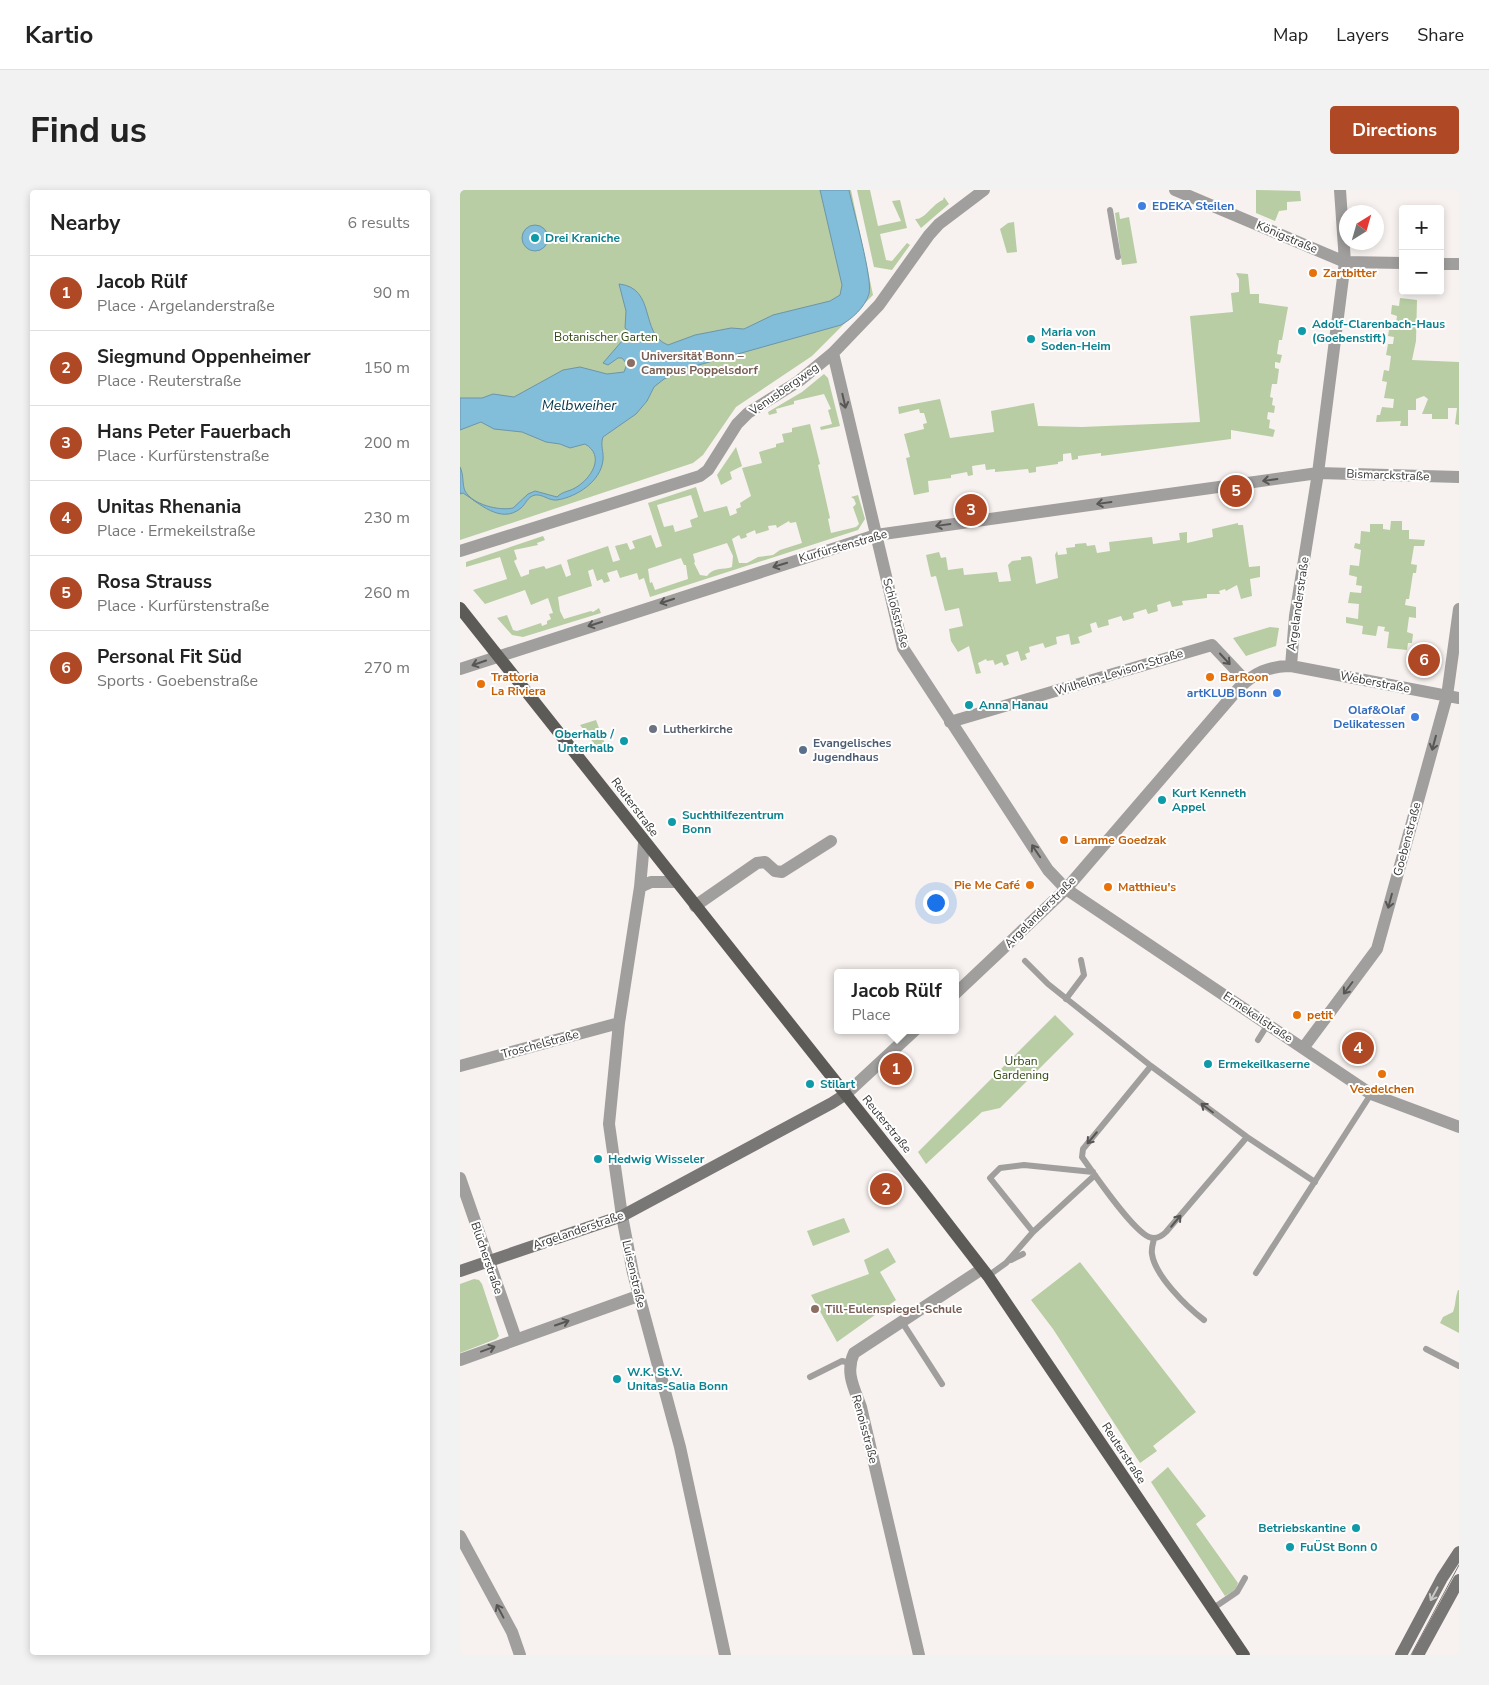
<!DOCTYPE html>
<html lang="en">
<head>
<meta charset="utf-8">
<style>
	:root { --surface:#fff; --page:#f2f2f2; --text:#222; --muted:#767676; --line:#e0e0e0; --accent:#af4824 }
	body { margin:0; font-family:"Nunito Sans",sans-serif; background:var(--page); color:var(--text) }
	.controls { position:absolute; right:15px; top:15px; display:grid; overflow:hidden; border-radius:5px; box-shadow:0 2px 8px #0003 }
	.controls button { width:45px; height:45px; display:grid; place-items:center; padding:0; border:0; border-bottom:1px solid var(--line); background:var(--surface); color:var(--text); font:25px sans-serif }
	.compass { position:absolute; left:879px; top:15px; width:45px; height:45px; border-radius:50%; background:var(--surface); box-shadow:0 2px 8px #0003; rotate:37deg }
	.you { position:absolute; left:475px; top:712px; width:18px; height:18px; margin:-12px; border:4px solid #fff; border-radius:50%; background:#1a73e8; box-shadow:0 0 0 8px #1a73e833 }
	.badge { display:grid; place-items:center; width:32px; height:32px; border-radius:50%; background:var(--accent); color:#fff; font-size:16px; font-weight:700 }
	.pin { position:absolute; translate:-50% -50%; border:2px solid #fff; box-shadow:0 1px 5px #0006 }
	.popup { position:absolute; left:374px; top:779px; width:125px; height:65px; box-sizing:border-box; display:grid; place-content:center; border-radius:5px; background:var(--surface); filter:drop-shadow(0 1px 4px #0005); font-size:16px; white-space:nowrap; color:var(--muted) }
	.popup b { font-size:19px; color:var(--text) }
	.popup::after { content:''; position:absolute; left:50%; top:100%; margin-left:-10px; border:10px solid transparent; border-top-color:var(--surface) }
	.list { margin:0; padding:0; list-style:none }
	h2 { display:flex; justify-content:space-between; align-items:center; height:65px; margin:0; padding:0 20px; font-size:21px }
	h2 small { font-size:16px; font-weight:400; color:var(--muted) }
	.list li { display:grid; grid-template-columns:32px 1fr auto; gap:15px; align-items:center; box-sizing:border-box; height:75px; padding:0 20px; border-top:1px solid var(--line) }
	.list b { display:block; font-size:19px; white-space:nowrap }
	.list p { margin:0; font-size:16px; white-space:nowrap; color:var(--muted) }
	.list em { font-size:16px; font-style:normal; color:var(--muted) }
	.map { position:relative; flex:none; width:999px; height:1465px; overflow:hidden; border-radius:5px }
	header { display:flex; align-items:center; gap:30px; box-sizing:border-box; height:70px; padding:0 25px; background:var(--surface); border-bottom:1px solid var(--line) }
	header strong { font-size:24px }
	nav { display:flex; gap:28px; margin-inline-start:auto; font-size:18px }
	.intro { display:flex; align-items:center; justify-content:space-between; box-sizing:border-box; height:120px; padding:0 30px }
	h1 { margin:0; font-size:35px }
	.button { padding:12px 22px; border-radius:5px; background:var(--accent); color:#fff; font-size:18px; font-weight:700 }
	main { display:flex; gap:30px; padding:0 30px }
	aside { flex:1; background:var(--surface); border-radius:5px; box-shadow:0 2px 8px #0003 }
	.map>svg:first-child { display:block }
	.green { fill:#b8cda3; fill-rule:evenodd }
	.water { fill:#82bdda; stroke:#6c95a9 }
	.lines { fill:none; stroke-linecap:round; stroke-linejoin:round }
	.lane { stroke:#a09f9d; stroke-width:6 }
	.street { stroke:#a09f9d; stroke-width:12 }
	.secondary { stroke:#787775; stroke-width:12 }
	.primary { stroke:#5d5b58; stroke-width:12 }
	.tram { stroke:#7b7877; stroke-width:1 }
	.oneway { stroke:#585655 }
	.oneway2 { stroke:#c9c9c8 }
	.shop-dot { fill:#3f7fe0; stroke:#fff; stroke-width:2 }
	.culture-dot { fill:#0f9aa8; stroke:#fff; stroke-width:2 }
	.food-dot { fill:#e8710a; stroke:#fff; stroke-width:2 }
	.education-dot { fill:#8d6e63; stroke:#fff; stroke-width:2 }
	.worship-dot { fill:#6b7280; stroke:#fff; stroke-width:2 }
	.service-dot { fill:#5c6f8a; stroke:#fff; stroke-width:2 }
	.labels { text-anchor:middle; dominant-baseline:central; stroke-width:4; stroke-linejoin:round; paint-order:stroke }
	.shop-label { font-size:12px; font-weight:bold; fill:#366cbe; stroke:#fff; text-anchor:end }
	.street-label { font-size:12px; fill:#393736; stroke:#fff }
	.culture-label { font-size:12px; font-weight:bold; fill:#0d838f; stroke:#fff; text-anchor:start }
	.food-label { font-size:12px; font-weight:bold; fill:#c56008; stroke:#fff; text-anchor:start }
	.park-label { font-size:12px; fill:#314711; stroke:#fff }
	.education-label { font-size:12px; font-weight:bold; fill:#785e54; stroke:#fff; text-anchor:start }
	.worship-label { font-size:12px; font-weight:bold; fill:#5b616d; stroke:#fff; text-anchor:start }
	.service-label { font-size:12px; font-weight:bold; fill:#4e5e75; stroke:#fff; text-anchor:start }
	.water-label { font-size:14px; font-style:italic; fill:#003448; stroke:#fff }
</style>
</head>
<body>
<header>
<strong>Kartio</strong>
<nav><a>Map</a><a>Layers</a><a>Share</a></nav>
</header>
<div class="intro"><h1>Find us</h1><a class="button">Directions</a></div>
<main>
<aside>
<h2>Nearby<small>6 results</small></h2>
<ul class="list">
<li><span class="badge">1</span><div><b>Jacob Rülf</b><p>Place · Argelanderstraße</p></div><em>90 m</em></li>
<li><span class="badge">2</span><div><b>Siegmund Oppenheimer</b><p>Place · Reuterstraße</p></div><em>150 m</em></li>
<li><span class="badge">3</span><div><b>Hans Peter Fauerbach</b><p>Place · Kurfürstenstraße</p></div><em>200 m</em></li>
<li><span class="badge">4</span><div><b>Unitas Rhenania</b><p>Place · Ermekeilstraße</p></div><em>230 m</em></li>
<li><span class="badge">5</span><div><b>Rosa Strauss</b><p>Place · Kurfürstenstraße</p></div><em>260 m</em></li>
<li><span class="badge">6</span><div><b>Personal Fit Süd</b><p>Sports · Goebenstraße</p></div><em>270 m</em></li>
</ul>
</aside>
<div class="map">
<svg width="999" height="1465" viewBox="0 0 999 1465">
	<rect width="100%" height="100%" fill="#f7f2ef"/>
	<path class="green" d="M0,0H391L413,105L352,166L276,217L243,265L233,273L0,350Z
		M397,0H410L418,36L441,31L432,11L440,10L447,38L420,44L426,70L432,71L447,53L450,55L432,80L414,77Z
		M796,0L840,1L841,11L827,12V20L819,21L815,31L796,23Z
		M484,7L489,14L461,38L455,29C465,30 472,14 483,10Z
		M659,22L660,29L669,27L677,73L662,75L655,23Z
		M554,32L557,62L547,63L540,39L548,33Z
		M776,83L788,84L790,104H799V113L828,117L822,150H819L817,164L822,165L820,173L815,172V178L819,179L817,194H812L810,207L813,208L812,215L815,216L814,223L808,222L807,229L810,230L809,238L815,240L813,247L771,240V249L641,266V263L618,266V269L612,270L611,263L603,264V271L598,272V274L576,277V282L569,283L568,279L535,282V279L526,280L525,274L512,276L513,285L508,286L507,282L491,285V288L468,291L469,302L454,305L446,268L450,267L444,244L464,239L463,234L467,233L464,223H460L459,219L439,224L438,217L480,209L490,248L534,242L531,221L574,213L578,236L622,237L740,232L730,126L773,122L771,103L779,102V89Z
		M940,108L957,110L956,151L952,170L999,172V235L995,234L997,218H988V229H972V224H962L968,209L964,206L956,209V220H948V236H940L941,231L916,232L917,225H920L922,217L933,218L934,209L924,208L927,192L922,191L924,180L929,181L931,166L926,165L928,154H933L934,147L928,146L929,140H935L937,126L931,124L932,115L939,116Z
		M364,184L368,188L380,236L361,240L360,237L372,234L368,220L371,219L364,204L334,211V214L316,219L317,223L309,225L308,222L342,202Z
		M350,234L360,274L358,275L370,328L368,329L371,343L396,337L399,334L393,317L396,314L394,309L391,307L398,305L405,329L398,340L190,407L184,388L179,390L177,383L160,388L157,380L147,383L150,391L144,393L142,389L137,391L133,379L128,381L132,396L98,407L100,421L104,429L131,421L133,422L139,418L141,423L63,447L52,445L37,428L47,425L53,440L57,441L81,433L82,436L87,434V431L91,429L89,424L93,423L88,408L71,415L65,400L25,414L13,400L47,389L40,367L6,377V372L83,346L85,350L77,353L78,355L54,360L57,369L54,371L61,387L69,384V380L84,376L86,379L101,374L106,387L111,385L107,370L148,356L153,372L160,370L155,356L167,353L170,360L175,358L172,351L191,345L196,358L202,356L188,313L236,297L244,322L267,316L270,326L277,323L276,319L281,317L280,313L291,306L282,278L302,273L299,262L316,257V254L324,252L322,244L332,242V238ZM231,305L238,327L230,330L232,337L215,342L213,335L204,337L197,315ZM329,331L330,333L336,332L342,353L320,360L313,365L298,367L287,373H279L272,349L279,345L281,349L287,347L286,344L295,340L296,344L309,340L308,336L316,335L317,338ZM267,353L273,366L272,377C263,380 253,377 247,386L240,385L234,373L235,372L233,364ZM221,368L224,375H226L228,389L195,400L192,392L190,393L188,379Z
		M276,257L282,276L270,282L272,289L261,295L257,285Z
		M931,331H942V340H949V349L965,350L964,356H954L951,374L957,375L956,383H953L949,409H946L945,415L956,417V428L949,427L947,442L953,444L952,453H948L947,460L927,458L929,442L924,441L925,437L918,436L916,446L902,444L903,436L886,433V427L898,429L899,414L888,413L890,402L901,403L902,396L896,395L897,387L889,385L890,375L899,376L901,360L894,358L895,353L900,354L901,341L910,342V334H923V339L930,340Z
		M778,333V335H783L789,377L800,376V387L790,389L792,406L781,409L777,395L766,401L765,399L759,401L760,404H747V408L722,411L723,415L712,417L710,411L697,415L698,421L688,424L686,419L673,423L674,428L663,431L661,426L648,430L649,435L638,438L636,432L630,434L632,442L618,447L620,453L611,455L609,444L596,447L597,454L585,458L583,453L569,457L570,462L565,464L567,469L561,471L558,461L546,465L549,474L544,476L542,472L535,475L533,470L527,471L526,469L518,473L521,483L516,484L509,456L498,462L491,451L489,439L503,436L499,418L485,421L476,386L471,387L466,365L479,362L481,368L486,367L488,380L503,378L504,385L537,382L539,392L551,391L548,375L552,371L561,370V367L570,366L572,368L576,394L598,388L595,365L597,361L598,365L607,364L606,358L615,357V354L626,353L627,356L635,355L637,363L650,361L649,352L692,347L693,354L720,350L719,343L727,342V353L753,347L752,339Z
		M810,437L819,438L816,456L786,466L773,448Z
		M136,530L145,554L139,560L120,535Z
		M595,825L614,844L540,918L522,922L466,974L458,962Z
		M384,1028L390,1042L353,1056L347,1041Z
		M428,1058L436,1072L420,1082L436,1110L377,1152L351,1105L409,1084L404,1070Z
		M620,1072L736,1222L693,1256L697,1261L680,1273L593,1139L571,1110Z
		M14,1089L19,1090L22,1094L39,1146L36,1149L0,1163V1094Z
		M998,1100H999V1143L980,1133L983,1127L993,1122C996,1114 995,1108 998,1100Z
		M708,1277L746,1326L736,1334L778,1393L775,1400L765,1406L691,1292Z"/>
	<path class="water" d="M360,0H389C393,19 413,89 409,104C405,117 392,129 381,135L228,178L204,189L194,197L187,211L176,224L143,247C140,255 144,262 143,270C141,291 117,307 97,310C89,311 83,304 75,305C67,307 66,314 61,318C41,335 19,313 3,303L0,304V277C4,285 2,294 5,301C13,315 39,321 53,318L68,304L75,301L97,307C103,301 108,302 115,298C131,289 146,266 125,254L110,258L100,254L86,252L62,242L34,239L21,232L0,240V208H22L33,204L54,207L103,180L120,177L147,184L164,182L167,174L162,168H158L148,175L143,173L162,151L170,147V142L165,138L166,121L159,94C197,98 179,144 208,155L235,145L271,138L284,139L313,125L370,111L380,105L382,95Z
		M62 48a13 13 0 1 1 26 0a13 13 0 1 1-26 0Z"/>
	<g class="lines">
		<path class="lane" d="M650,20L658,67
			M565,771L588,794L691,876
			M606,809L624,785L621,770
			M798,850L808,834
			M787,947L706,1042C701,1047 696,1050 689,1047C672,1040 634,984 622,967L623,959L691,876L787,947L855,992
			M633,982L564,975L540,978L530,988L573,1042L635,985
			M694,1049C693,1053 691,1059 692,1064C695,1086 727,1117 744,1130
			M551,1070L563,1064
			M796,1083L911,904
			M528,1086L546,1073L573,1042
			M442,1132L482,1194
			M966,1159L999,1176
			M350,1187L382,1171L390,1173
			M752,1419L777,1402L785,1388"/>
		<path class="street" d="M715,0L885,72L943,73
			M980,74H999
			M373,163L443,458L588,680L606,699L911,904L999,937
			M0,361L240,286L248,280L277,234L288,223L339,191L373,163L419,115L469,45L479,34L524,0
			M831,476L835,426L858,283L885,72L880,0
			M0,479L416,345L858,283L999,287
			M490,532L752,455L786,491
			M184,653L180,697L159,833L149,934L162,1026L173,1083L220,1257L265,1465
			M180,697L191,692H216
			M235,716L297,673L305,672L315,681L322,682L371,651
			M495,804L606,699L779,498C794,483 809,476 831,476L999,508
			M844,857L917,759L987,506L999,419
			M0,876L159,833
			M386,904L455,840
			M0,988L56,1149
			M0,1170L178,1106
			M0,1346L52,1442L60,1465
			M459,1465L401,1217C394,1198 385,1182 394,1163L522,1079"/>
		<path class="secondary" d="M0,1081L162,1026L372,913L386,904
			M941,1465L982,1388L999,1362
			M958,1465L999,1390"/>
		<path class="primary" d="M0,418L460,998L528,1086L784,1465"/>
		<path class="tram" d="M951,1465L999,1375"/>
	</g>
	<defs><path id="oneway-shaft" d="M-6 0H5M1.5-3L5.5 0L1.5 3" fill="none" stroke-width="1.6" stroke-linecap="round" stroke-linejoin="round" transform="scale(1.25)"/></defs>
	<g class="oneway">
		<use href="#oneway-shaft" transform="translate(384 211) rotate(77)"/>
		<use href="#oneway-shaft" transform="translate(810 290) rotate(172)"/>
		<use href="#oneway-shaft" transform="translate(644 313) rotate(172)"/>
		<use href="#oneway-shaft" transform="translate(483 335) rotate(172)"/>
		<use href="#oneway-shaft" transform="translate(320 375) rotate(163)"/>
		<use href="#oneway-shaft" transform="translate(207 411) rotate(162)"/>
		<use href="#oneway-shaft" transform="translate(135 434) rotate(162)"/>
		<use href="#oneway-shaft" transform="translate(765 469) rotate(47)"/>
		<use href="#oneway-shaft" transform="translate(19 473) rotate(161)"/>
		<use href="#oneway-shaft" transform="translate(974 553) rotate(105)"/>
		<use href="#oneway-shaft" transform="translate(576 661) rotate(-124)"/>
		<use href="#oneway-shaft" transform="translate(930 711) rotate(105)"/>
		<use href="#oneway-shaft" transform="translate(888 798) rotate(127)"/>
		<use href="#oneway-shaft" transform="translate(747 918) rotate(-143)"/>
		<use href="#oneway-shaft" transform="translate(632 948) rotate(130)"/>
		<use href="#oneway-shaft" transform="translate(716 1031) rotate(-50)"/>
		<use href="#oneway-shaft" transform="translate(102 1133) rotate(-19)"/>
		<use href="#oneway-shaft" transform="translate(28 1159) rotate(-20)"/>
		<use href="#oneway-shaft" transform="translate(40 1421) rotate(-118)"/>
	</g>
	<use class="oneway2" href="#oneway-shaft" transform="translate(974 1404) rotate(118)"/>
	<g class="shop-dot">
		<circle cx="682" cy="16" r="5"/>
		<circle cx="817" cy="503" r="5"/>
		<circle cx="955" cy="527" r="5"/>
	</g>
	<g class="culture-dot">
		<circle cx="75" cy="48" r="5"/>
		<circle cx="842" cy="141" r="5"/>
		<circle cx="571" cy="149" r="5"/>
		<circle cx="509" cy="515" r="5"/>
		<circle cx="164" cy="551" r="5"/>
		<circle cx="702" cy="610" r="5"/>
		<circle cx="212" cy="632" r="5"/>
		<circle cx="748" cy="874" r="5"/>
		<circle cx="350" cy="894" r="5"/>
		<circle cx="138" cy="969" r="5"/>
		<circle cx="157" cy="1189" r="5"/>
		<circle cx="896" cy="1338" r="5"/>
		<circle cx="830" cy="1357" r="5"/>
	</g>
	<g class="food-dot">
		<circle cx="853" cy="83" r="5"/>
		<circle cx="750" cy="487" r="5"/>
		<circle cx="21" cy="494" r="5"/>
		<circle cx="604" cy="650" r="5"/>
		<circle cx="570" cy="695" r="5"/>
		<circle cx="648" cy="697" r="5"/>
		<circle cx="837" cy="825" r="5"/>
		<circle cx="922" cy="884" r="5"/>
	</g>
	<g class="education-dot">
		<circle cx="171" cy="173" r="5"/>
		<circle cx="355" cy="1119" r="5"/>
	</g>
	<circle class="worship-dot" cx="193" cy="539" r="5"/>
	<circle class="service-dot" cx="343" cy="560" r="5"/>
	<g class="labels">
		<g class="shop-label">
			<text x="692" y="16" text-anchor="start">EDEKA Steilen</text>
			<text x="807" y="503">artKLUB Bonn</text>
			<text x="945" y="520">Olaf&amp;Olaf<tspan x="945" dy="14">Delikatessen</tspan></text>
		</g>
		<g class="street-label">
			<text transform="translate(827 47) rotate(23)">Königstraße</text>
			<text transform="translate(324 199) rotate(-35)">Venusbergweg</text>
			<text transform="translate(928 285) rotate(2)">Bismarckstraße</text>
			<text transform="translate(383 356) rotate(-16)">Kurfürstenstraße</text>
			<text transform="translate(838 414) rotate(-82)">Argelanderstraße</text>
			<text transform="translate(436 423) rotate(75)">Schloßstraße</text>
			<text transform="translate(659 482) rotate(-17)">Wilhelm-Levison-Straße</text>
			<text transform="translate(915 492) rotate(11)">Weberstraße</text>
			<text transform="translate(175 617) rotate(53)">Reuterstraße</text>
			<text transform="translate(947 649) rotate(-75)">Goebenstraße</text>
			<text transform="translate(580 722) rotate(-45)">Argelanderstraße</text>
			<text transform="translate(798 827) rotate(34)">Ermekeilstraße</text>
			<text transform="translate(80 854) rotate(-15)">Troschelstraße</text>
			<text transform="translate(427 934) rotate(51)">Reuterstraße</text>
			<text transform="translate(118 1040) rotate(-19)">Argelanderstraße</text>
			<text transform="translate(27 1068) rotate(71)">Blücherstraße</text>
			<text transform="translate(174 1084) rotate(77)">Luisenstraße</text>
			<text transform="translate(405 1239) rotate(75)">Renoisstraße</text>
			<text transform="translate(664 1263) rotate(57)">Reuterstraße</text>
		</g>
		<g class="culture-label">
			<text x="85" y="48">Drei Kraniche</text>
			<text x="852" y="134">Adolf-Clarenbach-Haus<tspan x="852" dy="14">(Goebenstift)</tspan></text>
			<text x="581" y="142">Maria von<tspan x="581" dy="14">Soden-Heim</tspan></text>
			<text x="519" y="515">Anna Hanau</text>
			<text x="154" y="544" text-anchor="end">Oberhalb /<tspan x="154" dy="14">Unterhalb</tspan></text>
			<text x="712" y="603">Kurt Kenneth<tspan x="712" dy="14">Appel</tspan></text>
			<text x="222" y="625">Suchthilfezentrum<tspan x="222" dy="14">Bonn</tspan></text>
			<text x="758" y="874">Ermekeilkaserne</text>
			<text x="360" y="894">Stilart</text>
			<text x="148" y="969">Hedwig Wisseler</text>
			<text x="167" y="1182">W.K. St.V.<tspan x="167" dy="14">Unitas-Salia Bonn</tspan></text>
			<text x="886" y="1338" text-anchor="end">Betriebskantine</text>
			<text x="840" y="1357">FuÜSt Bonn 0</text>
		</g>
		<g class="food-label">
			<text x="863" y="83">Zartbitter</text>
			<text x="31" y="487">Trattoria<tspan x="31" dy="14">La Riviera</tspan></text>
			<text x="760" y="487">BarRoon</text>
			<text x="614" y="650">Lamme Goedzak</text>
			<text x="560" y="695" text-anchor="end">Pie Me Café</text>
			<text x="658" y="697">Matthieu's</text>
			<text x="847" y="825">petit</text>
			<text x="922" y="899" text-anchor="middle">Veedelchen</text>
		</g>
		<g class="park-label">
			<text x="146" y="147">Botanischer Garten</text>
			<text x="561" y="871">Urban<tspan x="561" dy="14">Gardening</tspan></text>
		</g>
		<g class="education-label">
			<text x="181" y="166">Universität Bonn –<tspan x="181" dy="14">Campus Poppelsdorf</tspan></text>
			<text x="365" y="1119">Till-Eulenspiegel-Schule</text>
		</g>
		<g class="worship-label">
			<text x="203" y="539">Lutherkirche</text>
		</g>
		<g class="service-label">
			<text x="353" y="553">Evangelisches<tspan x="353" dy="14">Jugendhaus</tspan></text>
		</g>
		<g class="water-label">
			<text x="119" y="215">Melbweiher</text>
		</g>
	</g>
</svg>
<div class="controls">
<button>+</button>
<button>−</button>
</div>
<svg class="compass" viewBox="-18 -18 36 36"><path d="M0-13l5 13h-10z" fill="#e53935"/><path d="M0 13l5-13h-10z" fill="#767676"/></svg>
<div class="you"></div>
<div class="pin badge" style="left:436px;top:879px">1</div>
<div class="popup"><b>Jacob Rülf</b>Place</div>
<div class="pin badge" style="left:426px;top:999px">2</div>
<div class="pin badge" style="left:511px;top:320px">3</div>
<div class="pin badge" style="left:898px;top:858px">4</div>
<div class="pin badge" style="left:776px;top:301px">5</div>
<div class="pin badge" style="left:964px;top:470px">6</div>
</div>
</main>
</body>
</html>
